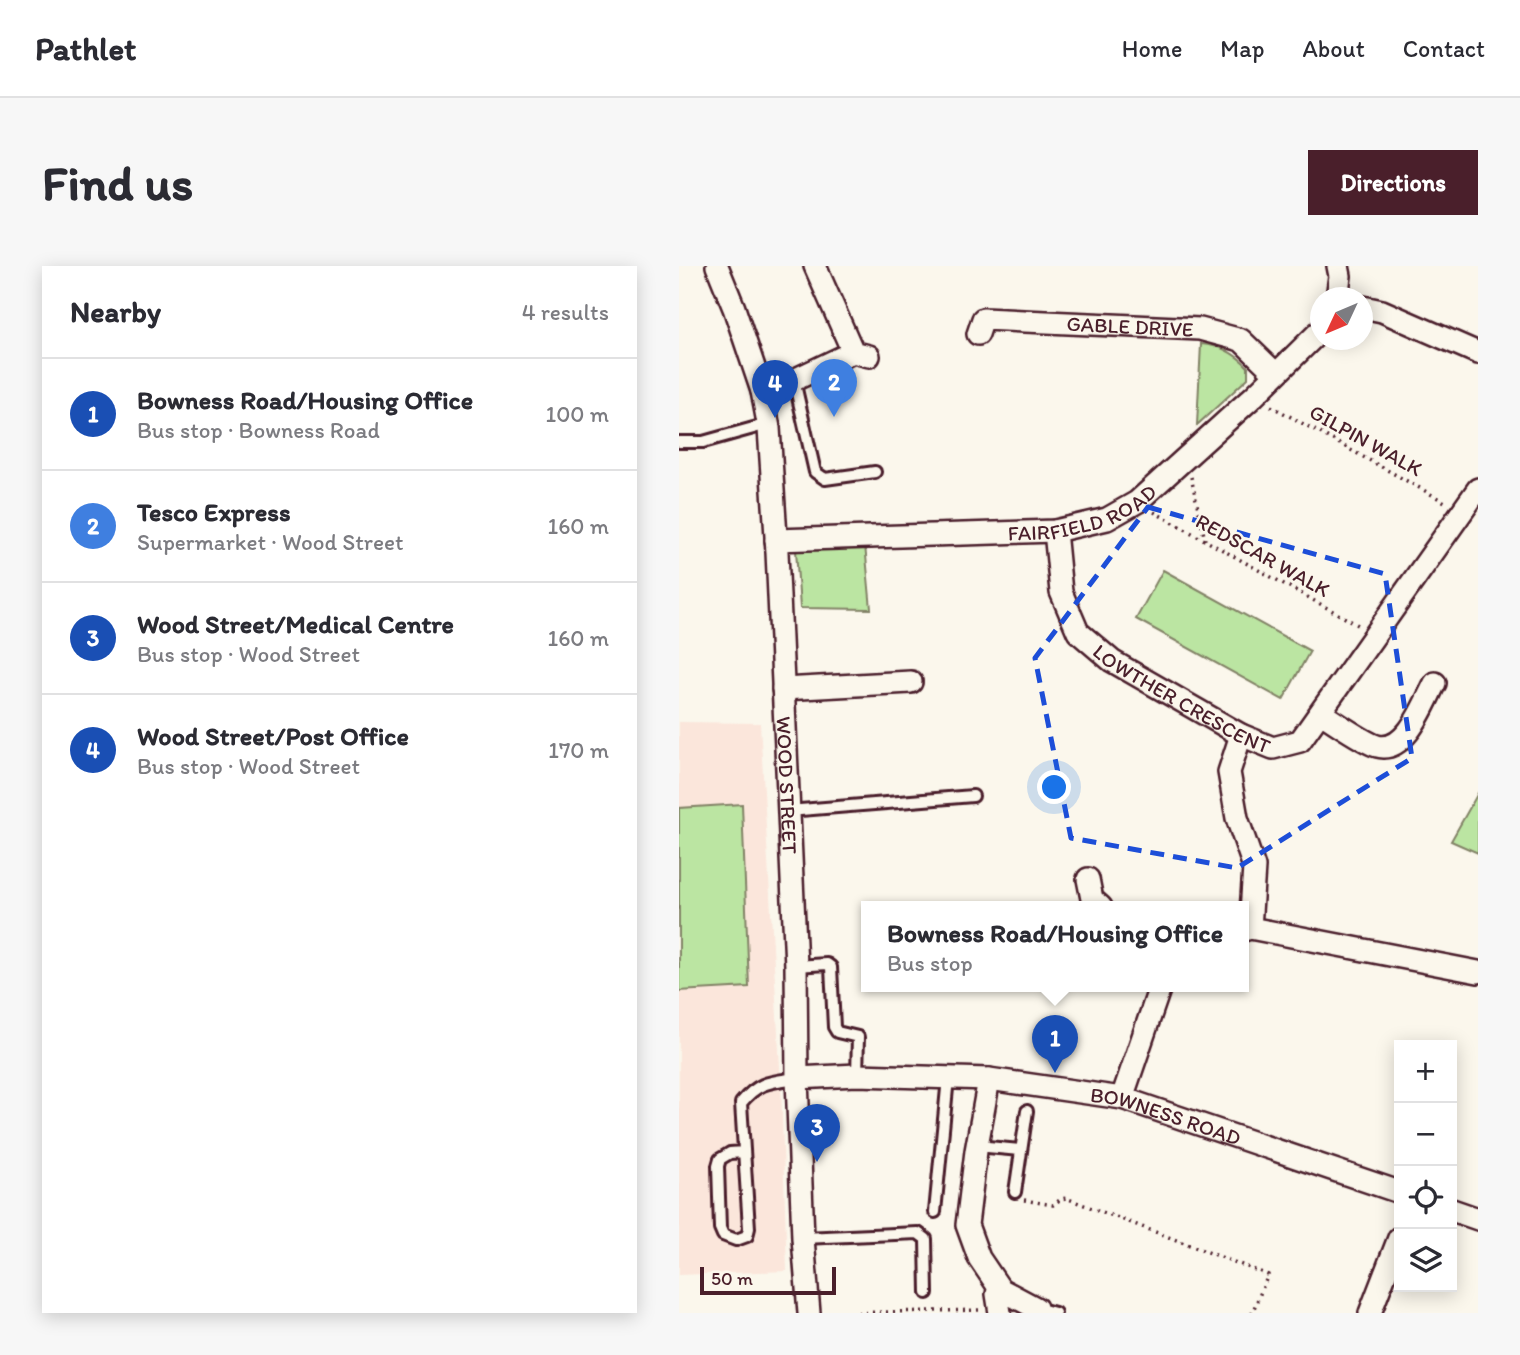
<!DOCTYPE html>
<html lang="en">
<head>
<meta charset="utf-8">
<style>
	:root { --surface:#fff; --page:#f7f7f7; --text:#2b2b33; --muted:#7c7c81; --line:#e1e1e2; --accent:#4a1f2b }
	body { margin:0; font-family:Itim,sans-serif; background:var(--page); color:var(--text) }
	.controls { position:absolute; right:21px; bottom:21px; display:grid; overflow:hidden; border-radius:0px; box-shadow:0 4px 18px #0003 }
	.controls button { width:63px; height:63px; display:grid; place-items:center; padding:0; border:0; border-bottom:2px solid var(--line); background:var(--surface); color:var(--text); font:35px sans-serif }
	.compass { position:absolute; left:631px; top:21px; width:63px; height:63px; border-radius:50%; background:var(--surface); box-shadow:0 4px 18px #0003; rotate:226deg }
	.scale { position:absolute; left:21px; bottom:18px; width:136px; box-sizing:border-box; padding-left:7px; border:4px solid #4a1f2b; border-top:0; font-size:19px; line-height:24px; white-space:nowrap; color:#4a1f2b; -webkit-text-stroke:5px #fbf7ec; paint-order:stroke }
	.you { position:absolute; left:376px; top:522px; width:24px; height:24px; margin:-18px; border:5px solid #fff; border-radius:50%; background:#1a73e8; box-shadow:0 0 0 10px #1a73e833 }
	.badge { display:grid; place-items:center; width:46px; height:46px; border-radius:50%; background:var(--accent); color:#fff; font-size:23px; font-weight:700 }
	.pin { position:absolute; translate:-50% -58px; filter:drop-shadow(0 2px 4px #0008) }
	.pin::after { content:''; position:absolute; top:37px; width:24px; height:21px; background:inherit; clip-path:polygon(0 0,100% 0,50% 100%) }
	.popup { position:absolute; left:182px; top:635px; width:388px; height:91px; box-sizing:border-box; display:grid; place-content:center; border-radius:0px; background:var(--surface); filter:drop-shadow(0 2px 5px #0005); font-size:23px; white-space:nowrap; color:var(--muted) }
	.popup b { font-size:26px; color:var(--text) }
	.popup::after { content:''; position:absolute; left:50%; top:100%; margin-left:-14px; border:14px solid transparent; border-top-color:var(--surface) }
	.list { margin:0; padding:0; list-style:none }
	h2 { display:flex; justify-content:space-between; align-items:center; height:91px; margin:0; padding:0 28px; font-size:30px }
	h2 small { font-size:23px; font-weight:400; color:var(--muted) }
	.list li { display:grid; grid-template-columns:46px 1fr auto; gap:21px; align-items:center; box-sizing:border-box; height:112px; padding:0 28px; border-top:2px solid var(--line) }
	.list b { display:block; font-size:26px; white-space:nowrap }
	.list p { margin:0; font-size:23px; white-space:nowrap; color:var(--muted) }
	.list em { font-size:23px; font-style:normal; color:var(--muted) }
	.icon { flex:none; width:38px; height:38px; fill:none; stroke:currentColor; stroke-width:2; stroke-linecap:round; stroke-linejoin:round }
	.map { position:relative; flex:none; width:799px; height:1047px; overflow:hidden; border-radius:0px }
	header { display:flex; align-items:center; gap:42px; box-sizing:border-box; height:98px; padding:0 35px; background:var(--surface); border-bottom:2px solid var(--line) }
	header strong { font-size:33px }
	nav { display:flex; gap:38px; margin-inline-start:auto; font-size:24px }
	.intro { display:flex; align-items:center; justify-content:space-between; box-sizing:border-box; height:168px; padding:0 42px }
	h1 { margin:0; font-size:49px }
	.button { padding:18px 32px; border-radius:0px; background:var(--accent); color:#fff; font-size:24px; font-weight:700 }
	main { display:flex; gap:42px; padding:0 42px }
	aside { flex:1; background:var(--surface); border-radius:0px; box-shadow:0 4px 18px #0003 }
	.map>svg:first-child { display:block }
	.built { fill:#fbe6db }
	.green { fill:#bbe5a2; stroke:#828266; stroke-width:2 }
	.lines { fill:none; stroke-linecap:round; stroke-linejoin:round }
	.service-casing { stroke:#4a1f2b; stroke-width:16 }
	.minor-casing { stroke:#4a1f2b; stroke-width:26 }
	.path { stroke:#4a1f2b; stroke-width:3.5; stroke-dasharray:2 5; stroke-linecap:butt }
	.service { stroke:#fbf7ec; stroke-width:10 }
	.minor { stroke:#fbf7ec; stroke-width:21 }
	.marked { fill:none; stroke:#1d4ed8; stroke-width:5; stroke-dasharray:14 9; stroke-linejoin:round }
	.labels { text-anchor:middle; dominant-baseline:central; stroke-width:5; stroke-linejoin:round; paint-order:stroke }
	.street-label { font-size:21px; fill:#4a1f2b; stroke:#fbf7ec }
</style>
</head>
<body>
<header>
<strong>Pathlet</strong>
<nav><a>Home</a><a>Map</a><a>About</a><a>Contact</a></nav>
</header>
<div class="intro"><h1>Find us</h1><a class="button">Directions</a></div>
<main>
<aside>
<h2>Nearby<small>4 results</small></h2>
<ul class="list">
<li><span class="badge" style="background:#1a4fb4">1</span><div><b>Bowness Road/Housing Office</b><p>Bus stop · Bowness Road</p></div><em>100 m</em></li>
<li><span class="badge" style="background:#3f7fe0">2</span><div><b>Tesco Express</b><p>Supermarket · Wood Street</p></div><em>160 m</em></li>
<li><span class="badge" style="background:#1a4fb4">3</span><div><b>Wood Street/Medical Centre</b><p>Bus stop · Wood Street</p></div><em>160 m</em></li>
<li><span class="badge" style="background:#1a4fb4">4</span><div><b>Wood Street/Post Office</b><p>Bus stop · Wood Street</p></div><em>170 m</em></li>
</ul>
</aside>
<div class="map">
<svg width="799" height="1047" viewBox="0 0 799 1047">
	<rect width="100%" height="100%" fill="#fbf7ec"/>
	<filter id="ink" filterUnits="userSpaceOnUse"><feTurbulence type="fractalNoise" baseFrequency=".0143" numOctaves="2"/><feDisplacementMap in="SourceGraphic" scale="14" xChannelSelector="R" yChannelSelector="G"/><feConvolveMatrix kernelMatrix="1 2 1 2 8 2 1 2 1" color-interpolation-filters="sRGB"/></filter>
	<g filter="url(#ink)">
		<path class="built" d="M0,456L81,457L102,819L108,1005L0,1009Z"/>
		<path class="green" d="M522,78C542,79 556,87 569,101V112L518,159Z
			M186,279L192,343L121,342L117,284Z
			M484,304L631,385L604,434L457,353Z
			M799,527V587L772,575Z
			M63,538L70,721L0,725V542Z"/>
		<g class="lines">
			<defs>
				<path id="service" d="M115,114L136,206L146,213L196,206
					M0,176H24L89,158
					M109,545L294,530
					M117,700L148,698L152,701L155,761L158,766L179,771L178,809
					M298,880L341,884
					M64,886L51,887L41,893L39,900L41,962L44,969L57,974L68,970L70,962L62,837C80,815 92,816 118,812
					M336,926L348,845
					M256,946L269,812
					M124,972L239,967L247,973L248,1027
					M357,1042L376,1047"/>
				<g id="minor">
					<path id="s1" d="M38,0L55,42L83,125L90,162L98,286L117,700L118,812L124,972L130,1047"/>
					<path d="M136,0L174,86"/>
					<path d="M658,32L661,10L659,0"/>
					<path d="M684,41L703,45L799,87"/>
					<path id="s2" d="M299,68L304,53L521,63L562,74L596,107"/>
					<path d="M83,125L115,114L174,86L190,90"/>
					<path id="s3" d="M376,265L382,326L399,366L433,395L562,469L594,482L621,475L799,223"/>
					<path id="s4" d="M97,274L376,265L428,253L458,236L575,130L642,64"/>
					<path d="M104,423L232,416"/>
					<path d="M642,447C655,455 686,477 698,480C727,488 745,438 756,417"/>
					<path d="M562,469L550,506L558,552L575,601L571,662"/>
					<path d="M409,613L413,633L422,641"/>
					<path d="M565,664L571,662L799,706"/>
					<path id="s5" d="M118,812L178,809L310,813L443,832L720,926"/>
					<path d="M310,813L297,885L288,959L300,992L321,1023L357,1042V1047"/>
					<path d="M443,832L481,721"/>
					<path d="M773,944L799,953"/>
					<path d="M321,1047L318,1028L321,1023"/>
					<path d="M691,1047L720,972"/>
				</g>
			</defs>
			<use href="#service" class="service-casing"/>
			<use href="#minor" class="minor-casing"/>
			<path class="path" d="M592,140L766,236
				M512,211L526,274
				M475,246L679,359
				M345,934L374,939L382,933L387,932L589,1009L573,1047
				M158,1047L302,1044"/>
			<use href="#service" class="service"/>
			<use href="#minor" class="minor"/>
		</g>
	</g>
	<path class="marked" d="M469,241L706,308L733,492L558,602L392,572L356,392Z"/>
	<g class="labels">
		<g class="street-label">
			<text stroke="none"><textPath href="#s2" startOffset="163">GABLE DRIVE</textPath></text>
			<text transform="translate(687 174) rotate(29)">GILPIN WALK</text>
			<text stroke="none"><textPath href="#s4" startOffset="310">FAIRFIELD ROAD</textPath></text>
			<text transform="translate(584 289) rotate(29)">REDSCAR WALK</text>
			<text stroke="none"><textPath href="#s3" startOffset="229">LOWTHER CRESCENT</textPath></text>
			<text stroke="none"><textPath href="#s1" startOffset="528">WOOD STREET</textPath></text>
			<text stroke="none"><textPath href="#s5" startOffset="373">BOWNESS ROAD</textPath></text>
		</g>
	</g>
</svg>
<div class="controls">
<button>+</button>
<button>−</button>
<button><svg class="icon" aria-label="locate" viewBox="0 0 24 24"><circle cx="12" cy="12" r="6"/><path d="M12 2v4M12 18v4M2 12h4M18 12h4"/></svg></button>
<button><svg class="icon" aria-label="layers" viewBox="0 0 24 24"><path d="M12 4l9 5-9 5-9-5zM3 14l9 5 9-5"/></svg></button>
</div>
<svg class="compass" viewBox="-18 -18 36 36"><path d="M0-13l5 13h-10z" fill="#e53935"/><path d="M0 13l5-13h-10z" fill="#7c7c81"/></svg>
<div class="scale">50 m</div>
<div class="you"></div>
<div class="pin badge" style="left:376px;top:807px;background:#1a4fb4">1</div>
<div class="popup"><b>Bowness Road/Housing Office</b>Bus stop</div>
<div class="pin badge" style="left:155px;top:151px;background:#3f7fe0">2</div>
<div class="pin badge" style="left:138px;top:896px;background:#1a4fb4">3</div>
<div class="pin badge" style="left:96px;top:152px;background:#1a4fb4">4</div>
</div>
</main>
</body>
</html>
